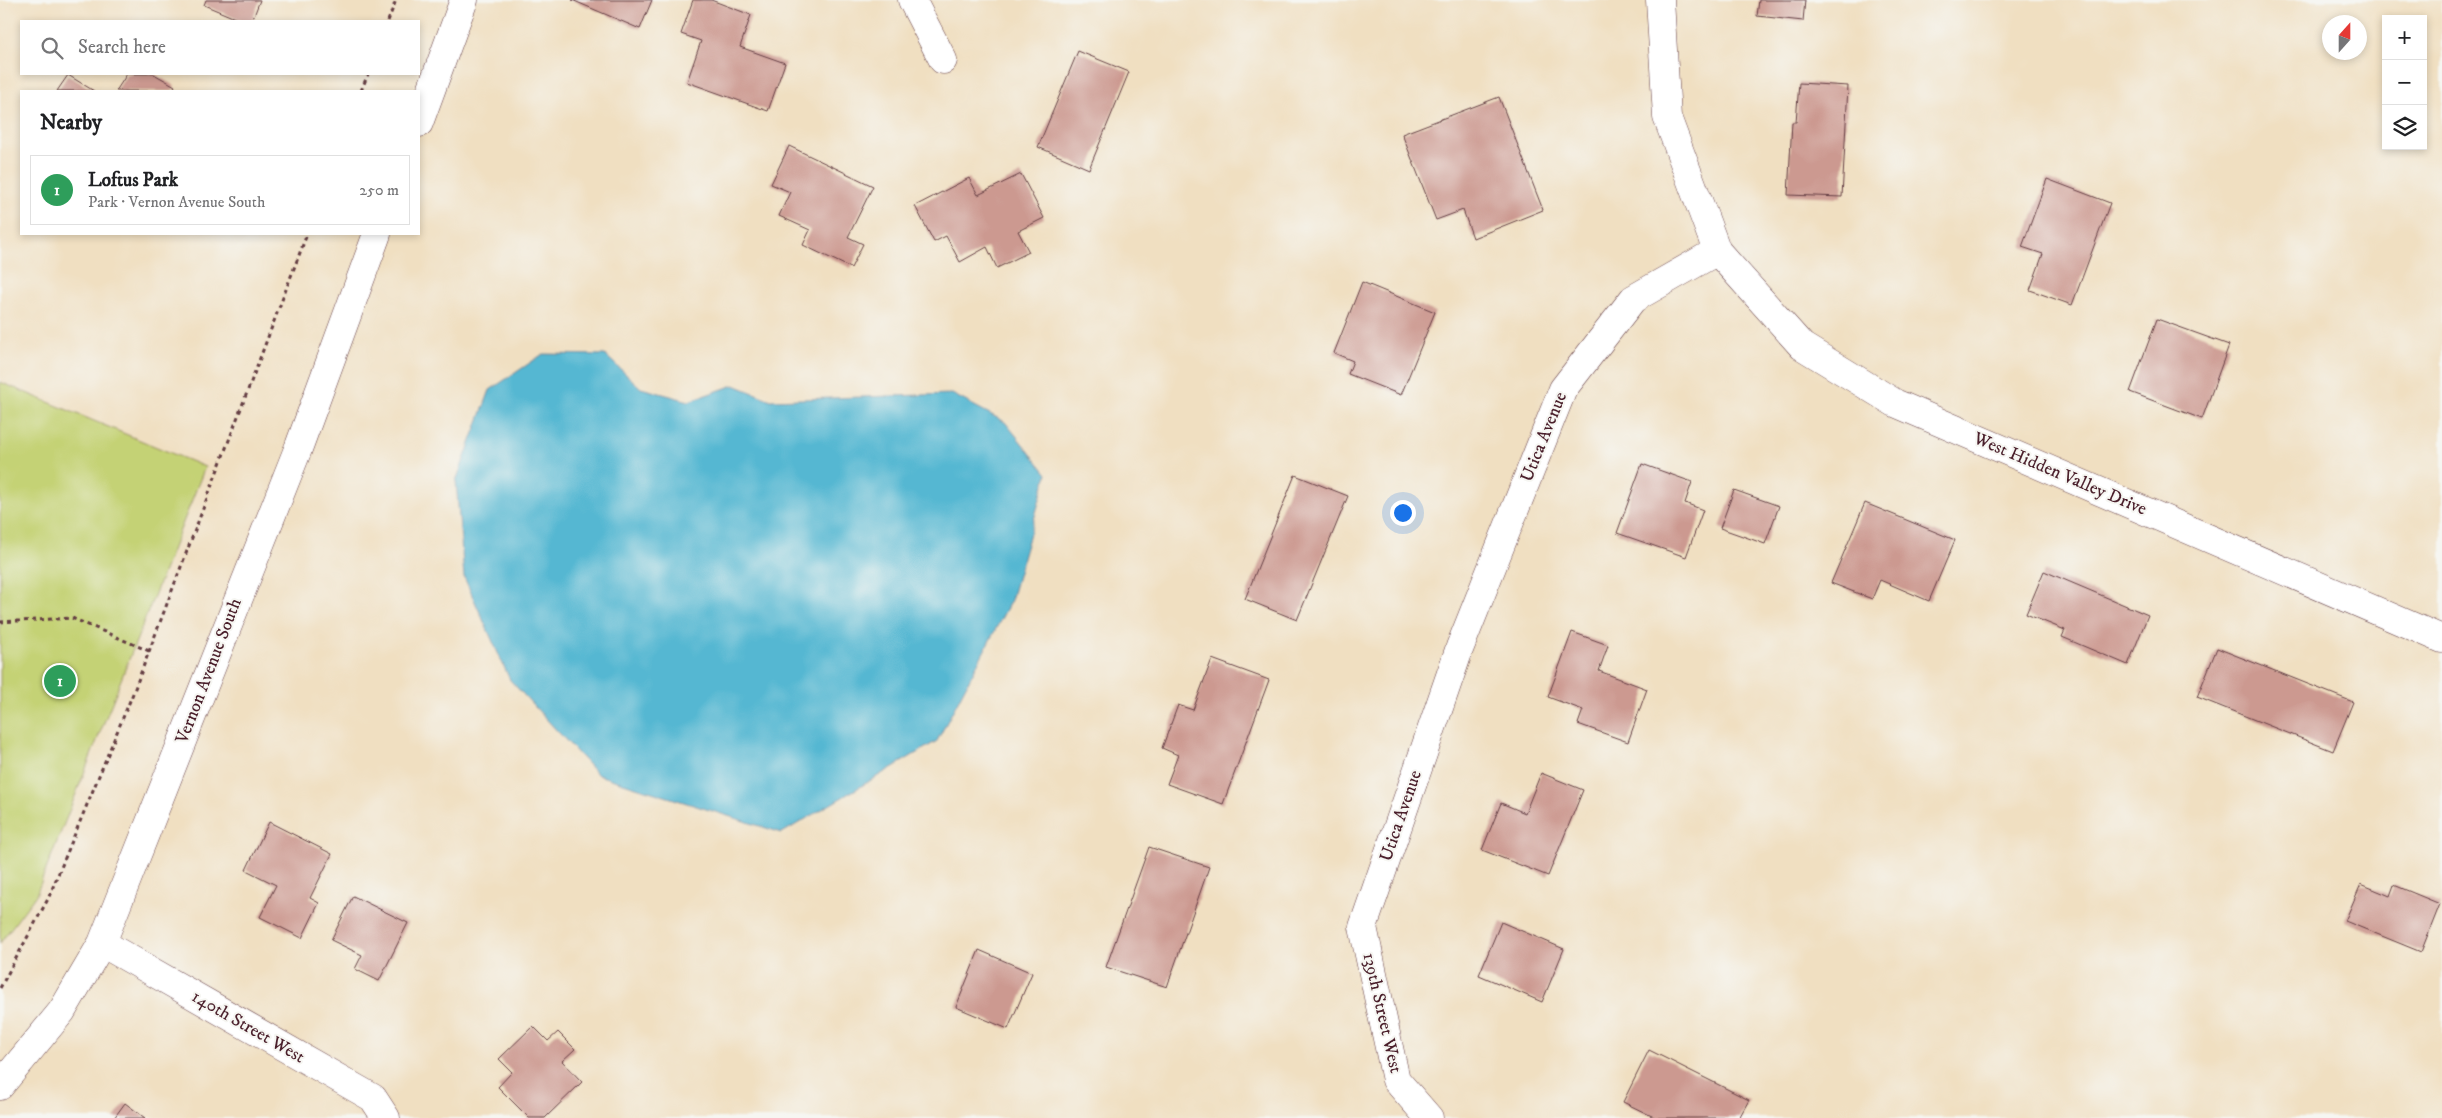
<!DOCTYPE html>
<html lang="en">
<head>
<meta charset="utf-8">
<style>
	:root { --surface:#fff; --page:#f2f2f2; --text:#202124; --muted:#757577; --line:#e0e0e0; --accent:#0f766e }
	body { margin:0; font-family:"IM FELL DW Pica",serif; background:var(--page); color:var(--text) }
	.controls { position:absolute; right:15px; top:15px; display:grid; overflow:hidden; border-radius:0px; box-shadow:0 2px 8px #0003 }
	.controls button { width:45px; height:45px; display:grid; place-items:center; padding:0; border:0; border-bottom:1px solid var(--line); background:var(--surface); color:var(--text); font:25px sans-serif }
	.compass { position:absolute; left:2322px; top:15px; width:45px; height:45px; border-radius:50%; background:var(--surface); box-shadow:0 2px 8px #0003; rotate:21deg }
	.you { position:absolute; left:1402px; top:512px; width:18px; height:18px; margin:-12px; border:4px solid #fff; border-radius:50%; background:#1a73e8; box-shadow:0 0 0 8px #1a73e833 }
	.badge { display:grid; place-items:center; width:32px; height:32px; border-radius:50%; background:var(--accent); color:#fff; font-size:16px; font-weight:700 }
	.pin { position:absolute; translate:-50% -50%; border:2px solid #fff; box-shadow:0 1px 5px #0006 }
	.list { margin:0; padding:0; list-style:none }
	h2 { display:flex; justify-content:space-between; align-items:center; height:65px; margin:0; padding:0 20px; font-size:21px }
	h2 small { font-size:16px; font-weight:400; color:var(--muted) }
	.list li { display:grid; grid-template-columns:32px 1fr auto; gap:15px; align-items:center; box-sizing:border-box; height:70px; margin:0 10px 10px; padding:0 10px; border:1px solid var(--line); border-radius:0px }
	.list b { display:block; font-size:19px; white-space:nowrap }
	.list p { margin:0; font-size:16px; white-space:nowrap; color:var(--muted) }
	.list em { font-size:16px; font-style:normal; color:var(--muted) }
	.icon { flex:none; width:28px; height:28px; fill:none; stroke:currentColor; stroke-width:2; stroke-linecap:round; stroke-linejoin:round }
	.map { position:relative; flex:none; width:2442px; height:1118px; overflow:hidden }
	.search { position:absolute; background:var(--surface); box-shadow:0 2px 8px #0003; left:20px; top:20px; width:400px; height:55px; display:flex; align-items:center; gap:12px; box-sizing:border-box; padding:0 18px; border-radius:0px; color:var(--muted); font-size:19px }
	.panel { position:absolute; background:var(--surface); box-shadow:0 2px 8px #0003; left:20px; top:90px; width:400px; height:145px; border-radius:0px }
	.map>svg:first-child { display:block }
	.green { fill:#c4d274; stroke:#877850 }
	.water { fill:#54b7d2; stroke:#4f6b7e }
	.building { fill:#cc9990 }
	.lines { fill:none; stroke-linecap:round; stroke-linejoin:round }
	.minor-casing { stroke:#633c42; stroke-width:29 }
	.path { stroke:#633c42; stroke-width:3; stroke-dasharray:4 4; stroke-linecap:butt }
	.minor { stroke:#fff; stroke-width:28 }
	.labels { text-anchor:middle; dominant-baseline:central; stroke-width:4; stroke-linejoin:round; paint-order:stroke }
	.street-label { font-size:18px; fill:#4a1f2b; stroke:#f6f6f2 }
</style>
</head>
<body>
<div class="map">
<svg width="2442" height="1118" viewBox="0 0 2442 1118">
	<rect width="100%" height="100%" fill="#f6f6f2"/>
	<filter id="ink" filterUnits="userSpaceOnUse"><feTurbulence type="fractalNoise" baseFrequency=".02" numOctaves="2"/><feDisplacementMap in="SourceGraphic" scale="10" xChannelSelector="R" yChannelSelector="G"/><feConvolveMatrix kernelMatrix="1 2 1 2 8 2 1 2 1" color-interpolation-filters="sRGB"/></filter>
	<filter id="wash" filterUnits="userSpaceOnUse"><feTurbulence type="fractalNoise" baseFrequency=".0096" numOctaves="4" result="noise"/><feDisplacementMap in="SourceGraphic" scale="20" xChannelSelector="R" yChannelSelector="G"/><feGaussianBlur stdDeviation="1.12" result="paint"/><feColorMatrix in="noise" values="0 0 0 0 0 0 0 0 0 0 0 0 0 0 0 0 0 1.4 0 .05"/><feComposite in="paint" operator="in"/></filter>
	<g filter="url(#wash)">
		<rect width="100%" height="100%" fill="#f0dfc1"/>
		<path class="green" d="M0,382L205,467L36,895L0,943Z"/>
		<path class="water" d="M543,354L605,355L641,388L689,401L734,385L771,400L952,394L1005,422L1047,474L1011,600L937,741L782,833L598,775L510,680L464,577L456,481L490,390Z"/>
		<g id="blocks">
			<path class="building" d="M206,0H260L252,21H242L204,5Z
				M572,0H652L640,29Z
				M693,0H711L751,15L740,47L785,63L768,111L687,82L701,41L681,34Z
				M1759,0H1805L1803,21L1757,16Z
				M1078,51L1129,72L1089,169L1038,147Z
				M127,74H154L175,86L172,91H116Z
				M68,75L94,91H57Z
				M1799,83L1848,86L1842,197L1788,195L1792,122H1796Z
				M1499,97L1543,210L1473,238L1463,210L1436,220L1402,134Z
				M789,146L873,186L848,237L863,244L851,268L803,245L810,230L779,216L790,192L771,184Z
				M1021,174L1044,218L1018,231L1029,252L997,268L987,247L960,262L946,236L934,242L915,206L969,178L978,195Z
				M2047,179L2110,203L2072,305L2030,290L2043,254L2022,247Z
				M1362,282L1435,312L1401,395L1348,374L1353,361L1334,353Z
				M2157,319L2229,345L2202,419L2130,392Z
				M1642,464L1692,482L1685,503L1703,510L1686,557L1617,533Z
				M1295,475L1348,496L1297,620L1245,599Z
				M1734,490L1779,506L1765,544L1720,528Z
				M1865,503L1955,540L1929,601L1880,580L1872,599L1831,583Z
				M2044,571L2148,615L2128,665L2062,637L2065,630L2026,614Z
				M1572,632L1608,645L1599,671L1647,689L1628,742L1578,724L1583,710L1548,697Z
				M2217,648L2353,702L2333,751L2197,697Z
				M1212,659L1269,680L1223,804L1167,784L1178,755L1162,748L1178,705L1193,710Z
				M1541,773L1583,790L1548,876L1482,850L1501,803L1525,813Z
				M269,822L332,854L310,898L319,903L302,938L260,917L276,885L246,870Z
				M1149,847L1209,867L1167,987L1106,967Z
				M2361,884L2390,896L2394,885L2440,904L2421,952L2345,921Z
				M353,896L408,923L379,981L355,969L362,955L331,940Z
				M1501,922L1564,949L1542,1002L1479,975Z
				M979,950L1032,973L1008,1029L956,1007Z
				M533,1026L548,1041L558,1032L575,1049L562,1061L582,1082L545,1118H529L498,1087L512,1072L499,1059Z
				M1649,1050L1749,1100L1739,1118H1656L1623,1102Z
				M125,1103L145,1118H114Z"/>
		</g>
	</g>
	<g filter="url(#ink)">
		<use href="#blocks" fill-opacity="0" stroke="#633c42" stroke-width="1"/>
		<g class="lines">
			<defs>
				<path id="minor" d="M912,0L943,60
					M1660,0L1667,117L1717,251L1802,346L1895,403L2442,639
					M419,123L464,0
					M102,943L373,1098L386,1118
					M0,1086L62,1011L102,943L298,449L377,234
					M1429,1118L1396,1080L1363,927L1460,647L1563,389L1633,299L1717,251"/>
			</defs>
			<use href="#minor" class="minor-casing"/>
			<path class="path" d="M388,21L396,0
				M361,91L368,74
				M0,622L72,618L149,651
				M0,988L48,899L134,691L307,234"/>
			<use href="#minor" class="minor"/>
		</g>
	</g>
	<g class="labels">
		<g class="street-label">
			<text transform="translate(1544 437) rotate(-68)">Utica Avenue</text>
			<text transform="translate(2060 474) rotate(23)">West Hidden Valley Drive</text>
			<text transform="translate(209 671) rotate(-69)">Vernon Avenue South</text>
			<text transform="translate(1401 816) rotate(-71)">Utica Avenue</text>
			<text transform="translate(1382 1013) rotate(77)">139th Street West</text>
			<text transform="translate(248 1027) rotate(30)">140th Street West</text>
		</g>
	</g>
</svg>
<div class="controls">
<button>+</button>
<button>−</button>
<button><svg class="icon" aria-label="layers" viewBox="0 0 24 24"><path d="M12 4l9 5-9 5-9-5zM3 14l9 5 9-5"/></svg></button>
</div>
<svg class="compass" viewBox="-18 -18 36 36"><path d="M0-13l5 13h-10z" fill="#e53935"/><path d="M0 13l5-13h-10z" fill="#757577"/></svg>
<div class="you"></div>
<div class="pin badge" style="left:60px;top:681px;background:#2e9e5b">1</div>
<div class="search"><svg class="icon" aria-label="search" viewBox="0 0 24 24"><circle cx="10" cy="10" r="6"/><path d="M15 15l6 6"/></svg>Search here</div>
<section class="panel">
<h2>Nearby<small></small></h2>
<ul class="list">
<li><span class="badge" style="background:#2e9e5b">1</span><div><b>Loftus Park</b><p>Park · Vernon Avenue South</p></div><em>250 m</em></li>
</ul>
</section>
</div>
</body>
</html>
